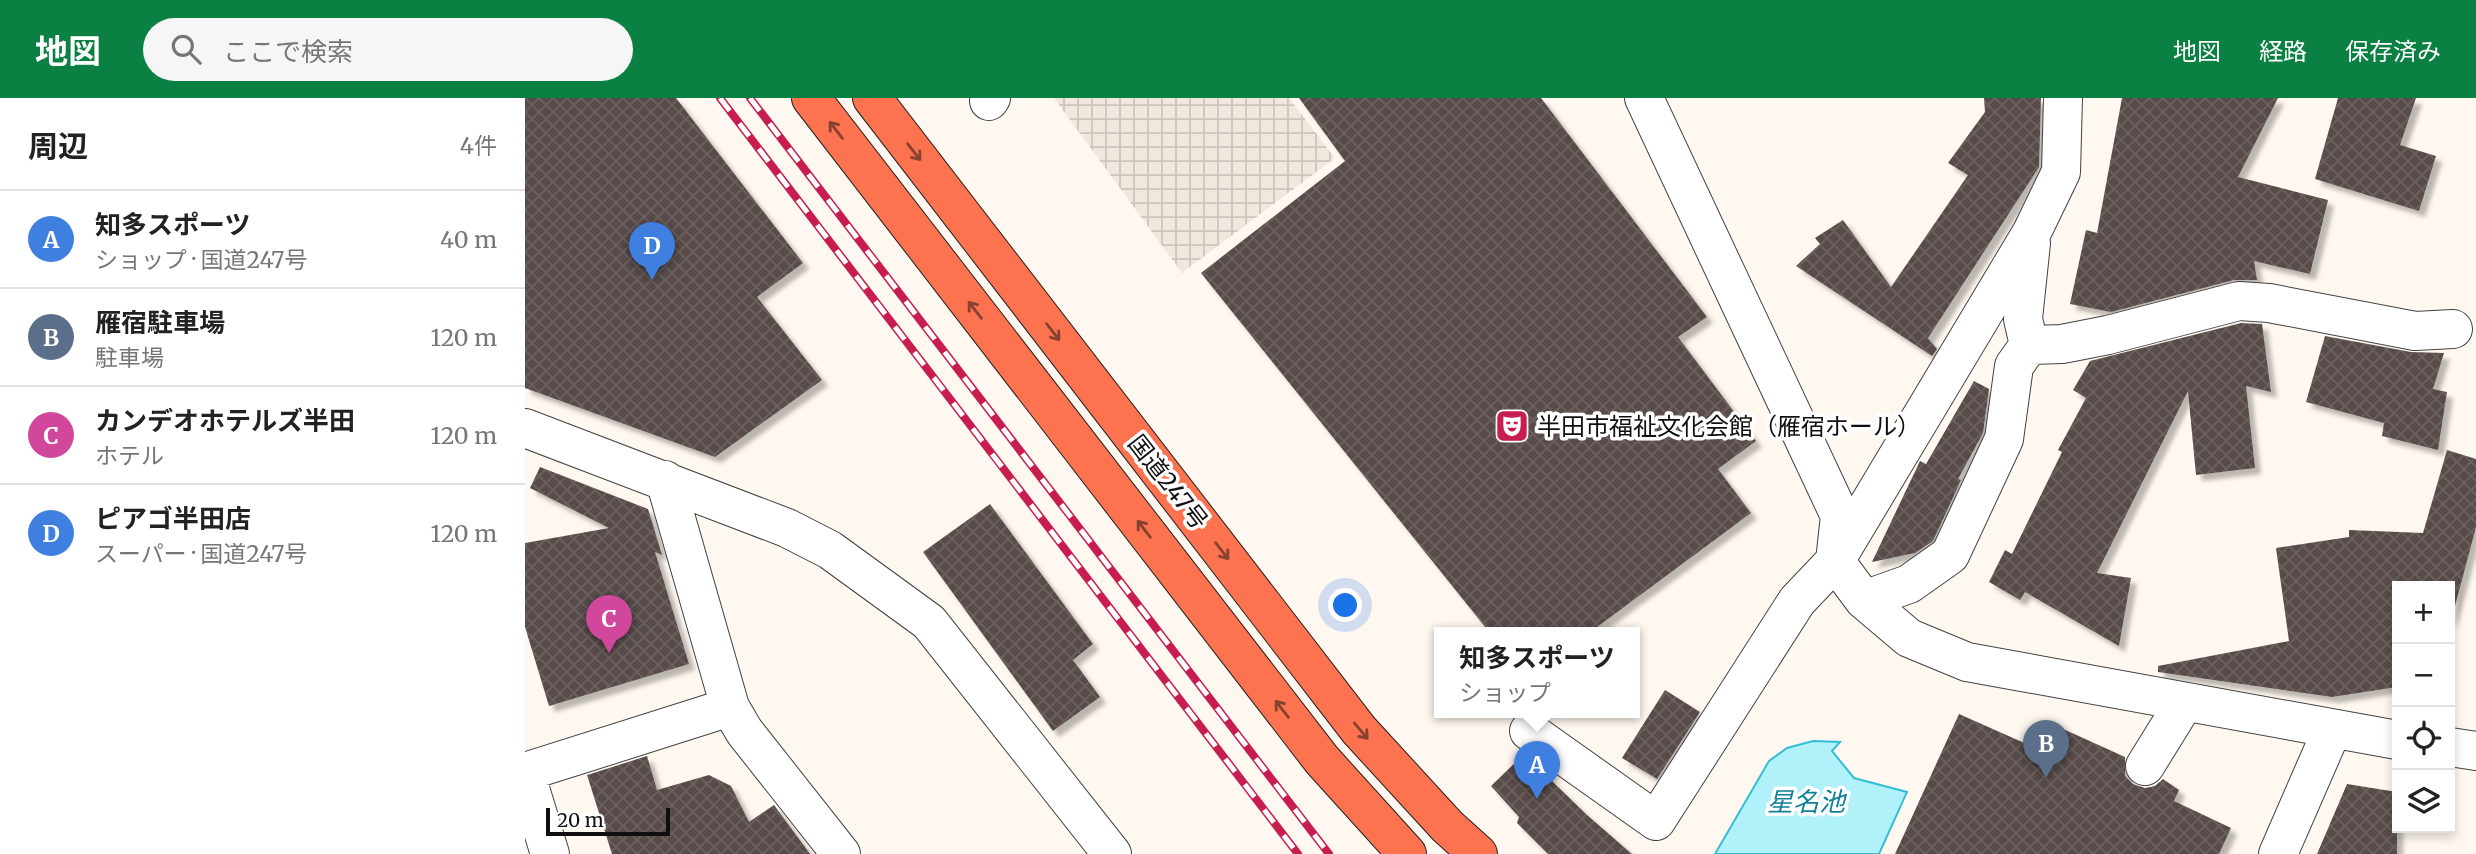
<!DOCTYPE html>
<html lang="ja">
<head>
<meta charset="utf-8">
<style>
	:root { --surface:#fff; --page:#f6f6f6; --text:#222; --muted:#767676; --line:#e0e0e0; --accent:#0b8043 }
	body { margin:0; font-family:Merriweather,"Noto Sans JP",serif; background:var(--page); color:var(--text) }
	.controls { position:absolute; right:21px; bottom:21px; display:grid; overflow:hidden; border-radius:0px; box-shadow:0 4px 10px #0003 }
	.controls button { width:63px; height:63px; display:grid; place-items:center; padding:0; border:0; border-bottom:2px solid var(--line); background:var(--surface); color:var(--text); font:35px sans-serif }
	.scale { position:absolute; left:21px; bottom:18px; width:124px; box-sizing:border-box; padding-left:7px; border:4px solid #0f0f0f; border-top:0; font-size:19px; line-height:24px; white-space:nowrap; color:#0f0f0f; -webkit-text-stroke:5px #fff; paint-order:stroke }
	.you { position:absolute; left:821px; top:508px; width:24px; height:24px; margin:-18px; border:5px solid #fff; border-radius:50%; background:#1a73e8; box-shadow:0 0 0 10px #1a73e833 }
	.badge { display:grid; place-items:center; width:46px; height:46px; border-radius:50%; background:var(--accent); color:#fff; font-size:23px; font-weight:700 }
	.pin { position:absolute; translate:-50% -58px; filter:drop-shadow(0 2px 4px #0008) }
	.pin::after { content:''; position:absolute; top:37px; width:24px; height:21px; background:inherit; clip-path:polygon(0 0,100% 0,50% 100%) }
	.popup { position:absolute; left:909px; top:529px; width:206px; height:91px; box-sizing:border-box; display:grid; place-content:center; border-radius:0px; background:var(--surface); filter:drop-shadow(0 2px 5px #0005); font-size:23px; white-space:nowrap; color:var(--muted) }
	.popup b { font-size:26px; color:var(--text) }
	.popup::after { content:''; position:absolute; left:50%; top:100%; margin-left:-14px; border:14px solid transparent; border-top-color:var(--surface) }
	.list { margin:0; padding:0; list-style:none }
	h2 { display:flex; justify-content:space-between; align-items:center; height:91px; margin:0; padding:0 28px; font-size:30px }
	h2 small { font-size:23px; font-weight:400; color:var(--muted) }
	.list li { display:grid; grid-template-columns:46px 1fr auto; gap:21px; align-items:center; box-sizing:border-box; height:98px; padding:0 28px; border-top:2px solid var(--line) }
	.list b { display:block; font-size:26px; white-space:nowrap }
	.list p { margin:0; font-size:23px; white-space:nowrap; color:var(--muted) }
	.list em { font-size:23px; font-style:normal; color:var(--muted) }
	.icon { flex:none; width:38px; height:38px; fill:none; stroke:currentColor; stroke-width:2; stroke-linecap:round; stroke-linejoin:round }
	.map { position:relative; flex:none; width:1951px; height:756px; overflow:hidden }
	header { display:flex; align-items:center; gap:42px; box-sizing:border-box; height:98px; padding:0 35px; background:var(--accent); color:#fff }
	header strong { font-size:33px }
	nav { display:flex; gap:38px; margin-inline-start:auto; font-size:24px }
	.search { width:490px; height:63px; background:var(--page); display:flex; align-items:center; gap:18px; box-sizing:border-box; padding:0 24px; border-radius:38px; color:var(--muted); font-size:26px }
	main { display:flex }
	aside { flex:1; background:var(--surface) }
	.map>svg:first-child { display:block }
	.plaza { fill:url(#plaza-grid) }
	.water { fill:#b1f1fa; stroke:#33bed6; stroke-width:2 }
	.building { fill:url(#building-cross-hatch); filter:url(#shadow) }
	.lines { fill:none; stroke-linecap:round; stroke-linejoin:round }
	.minor-casing { stroke:#424242; stroke-width:40 }
	.highway-casing { stroke:#202020; stroke-width:40 }
	.minor { stroke:#fff; stroke-width:38 }
	.highway { stroke:#fd7350; stroke-width:38 }
	.rail-casing { stroke:#c81d50; stroke-width:8 }
	.rail { stroke:#fff; stroke-width:5; stroke-dasharray:16; stroke-linecap:butt }
	.oneway { stroke:#864130 }
	.labels { text-anchor:middle; dominant-baseline:central; stroke-width:7; stroke-linejoin:round; paint-order:stroke }
	.poi-label { font-size:24px; fill:#0f0f0f; stroke:#fff; text-anchor:start }
	.street-label { font-size:24px; fill:#0f0f0f; stroke:#fff }
	.water-label { font-size:26px; font-style:italic; fill:#0f819a; stroke:#fff }
</style>
</head>
<body>
<header>
<strong>地図</strong>
<div class="search"><svg class="icon" aria-label="search" viewBox="0 0 24 24"><circle cx="10" cy="10" r="6"/><path d="M15 15l6 6"/></svg>ここで検索</div>
<nav><a>地図</a><a>経路</a><a>保存済み</a></nav>
</header>
<main>
<aside>
<h2>周辺<small>4件</small></h2>
<ul class="list">
<li><span class="badge" style="background:#3f7fe0">A</span><div><b>知多スポーツ</b><p>ショップ · 国道247号</p></div><em>40 m</em></li>
<li><span class="badge" style="background:#5c6f8a">B</span><div><b>雁宿駐車場</b><p>駐車場</p></div><em>120 m</em></li>
<li><span class="badge" style="background:#d1479c">C</span><div><b>カンデオホテルズ半田</b><p>ホテル</p></div><em>120 m</em></li>
<li><span class="badge" style="background:#3f7fe0">D</span><div><b>ピアゴ半田店</b><p>スーパー · 国道247号</p></div><em>120 m</em></li>
</ul>
</aside>
<div class="map">
<svg width="1951" height="756" viewBox="0 0 1951 756">
	<defs>
		<pattern id="plaza-grid" width="8" height="8" patternUnits="userSpaceOnUse" patternTransform="scale(1.75)"><rect width="8" height="8" fill="#f0e7de"/><path d="M0 4h8M4 0v8" fill="none" stroke="#cdc5bd"/></pattern>
		<pattern id="building-cross-hatch" width="8" height="8" patternUnits="userSpaceOnUse" patternTransform="scale(1.75)"><rect width="8" height="8" fill="#584c4a"/><path d="M0 0l8 8M0 8l8-8" fill="none" stroke="#6b6160"/></pattern>
		<filter id="shadow"><feDropShadow dx="6" dy="6" stdDeviation="2" flood-color="#0004"/></filter>
	</defs>
	<rect width="100%" height="100%" fill="#fff8f0"/>
	<path class="plaza" d="M529,0H764L810,60L657,175Z"/>
	<path class="water" d="M1288,643L1315,644L1307,653L1329,680L1382,694L1354,756H1190L1244,663L1262,650Z"/>
	<path class="building" d="M0,0H151L278,165L232,199L297,282L190,359L0,290Z
		M774,0H1016L1182,219L1153,239L1231,343L1193,371L1226,415L1064,535H965L676,175L820,63Z
		M1459,0H1516L1514,69L1403,240L1412,251L1407,258L1271,168L1295,146L1290,140L1318,122L1366,189L1443,77L1423,65L1460,14Z
		M1597,0H1753L1713,79L1803,102L1785,176L1729,163L1732,182H1709L1586,214L1545,206L1561,132L1572,135Z
		M1813,0H1891L1875,47L1911,58L1894,113L1790,81Z
		M1716,225L1737,226L1746,294L1721,288L1730,370L1671,377L1663,293L1572,475L1606,480L1594,548L1500,494L1495,502L1464,484L1480,452L1487,456L1537,354L1533,352L1561,300L1548,292L1565,263Z
		M1800,238L1886,254L1919,255L1908,291L1922,294L1913,352L1857,338L1859,325L1781,304Z
		M1449,283L1464,291L1458,335L1433,381L1436,382L1408,443L1390,455L1347,464L1395,363L1401,366Z
		M1922,352L1951,361V429L1925,527V488H1872V589L1807,599L1633,574V568L1764,543L1751,450L1824,439V432L1898,435Z
		M15,369L123,411L137,457L130,454L164,566L24,608L0,529V445L84,430L5,390Z
		M465,406L568,546L548,562L575,599L528,633L398,454Z
		M1140,592L1175,614L1132,681L1097,660Z
		M1434,616L1524,656L1536,630L1600,659V678L1608,686L1620,690L1630,688L1638,681L1654,692L1649,703L1706,730L1694,756H1370Z
		M999,656L1062,717L1107,756H1023L992,725L994,719L966,688Z
		M122,658L132,692L184,677L206,688L224,724L249,707L285,756H87L62,677Z
		M1822,686L1872,694V756H1792Z"/>
	<g class="lines">
		<defs>
			<path id="minor" d="M1119,0L1315,418L1310,463L1339,502L1384,540L1442,564L1872,642
				M464,3L466,0
				M1504,247L1537,246L1583,237L1714,203L1744,205L1890,233L1928,231
				M0,330L262,430L305,452L404,524L587,756
				M140,382L205,609L219,633L316,756
				M1339,502L1384,486L1425,457L1479,341L1489,268L1504,247L1498,221L1506,145
				M1004,633L1131,723L1272,503L1310,463L1507,134L1536,74L1538,0
				M1925,649L1951,653
				M1620,668L1659,605
				M0,674L205,609
				M0,674L25,756
				M1753,756L1807,632"/>
			<path id="highway" d="M286,0L797,662L882,756
				M347,0L834,632L922,728L953,756"/>
		</defs>
		<use href="#minor" class="minor-casing"/>
		<use href="#highway" class="highway-casing"/>
		<use href="#minor" class="minor"/>
		<use href="#highway" class="highway"/>
		<defs>
			<path id="rail" d="M195,0L773,756
				M225,0L804,756"/>
		</defs>
		<use href="#rail" class="rail-casing"/>
		<use href="#rail" class="rail"/>
	</g>
	<defs><path id="oneway-shaft" d="M-6 0H5M1.5-3L5.5 0L1.5 3" fill="none" stroke-width="1.6" stroke-linecap="round" stroke-linejoin="round" transform="scale(1.75)"/></defs>
	<g class="oneway">
		<use href="#oneway-shaft" transform="translate(311 32) rotate(-128)"/>
		<use href="#oneway-shaft" transform="translate(389 54) rotate(52)"/>
		<use href="#oneway-shaft" transform="translate(450 212) rotate(-128)"/>
		<use href="#oneway-shaft" transform="translate(528 234) rotate(52)"/>
		<use href="#oneway-shaft" transform="translate(619 431) rotate(-128)"/>
		<use href="#oneway-shaft" transform="translate(697 453) rotate(52)"/>
		<use href="#oneway-shaft" transform="translate(757 611) rotate(-128)"/>
		<use href="#oneway-shaft" transform="translate(836 633) rotate(50)"/>
	</g>
	<defs>
		<symbol id="theatre-square" viewBox="-11 -11 22 22"><rect x="-9" y="-9" width="18" height="18" rx="4" fill="#c81d50" stroke="#fff"/><path d="M-5-5.5Q0-4 5-5.5V0Q5 5 0 6Q-5 5-5 0ZM-3.3-2.5H-1v1.5H-3.3ZM1-2.5H3.3v1.5H1ZM-2.8 1Q0 5.5 2.8 1Z" fill="#fff"/></symbol>
	</defs>
	<g fill-rule="evenodd">
		<use href="#theatre-square" x="968" y="309" width="38" height="38"/>
	</g>
	<g class="labels">
		<g class="poi-label">
			<text x="1012" y="328">半田市福祉文化会館（雁宿ホール）</text>
		</g>
		<g class="street-label">
			<text transform="translate(643 384) rotate(52)">国道247号</text>
		</g>
		<g class="water-label">
			<text x="1281" y="703">星名池</text>
		</g>
	</g>
</svg>
<div class="controls">
<button>+</button>
<button>−</button>
<button><svg class="icon" aria-label="locate" viewBox="0 0 24 24"><circle cx="12" cy="12" r="6"/><path d="M12 2v4M12 18v4M2 12h4M18 12h4"/></svg></button>
<button><svg class="icon" aria-label="layers" viewBox="0 0 24 24"><path d="M12 4l9 5-9 5-9-5zM3 14l9 5 9-5"/></svg></button>
</div>
<div class="scale">20 m</div>
<div class="you"></div>
<div class="pin badge" style="left:1012px;top:701px;background:#3f7fe0">A</div>
<div class="popup"><b>知多スポーツ</b>ショップ</div>
<div class="pin badge" style="left:1521px;top:680px;background:#5c6f8a">B</div>
<div class="pin badge" style="left:84px;top:555px;background:#d1479c">C</div>
<div class="pin badge" style="left:127px;top:182px;background:#3f7fe0">D</div>
</div>
</main>
</body>
</html>
